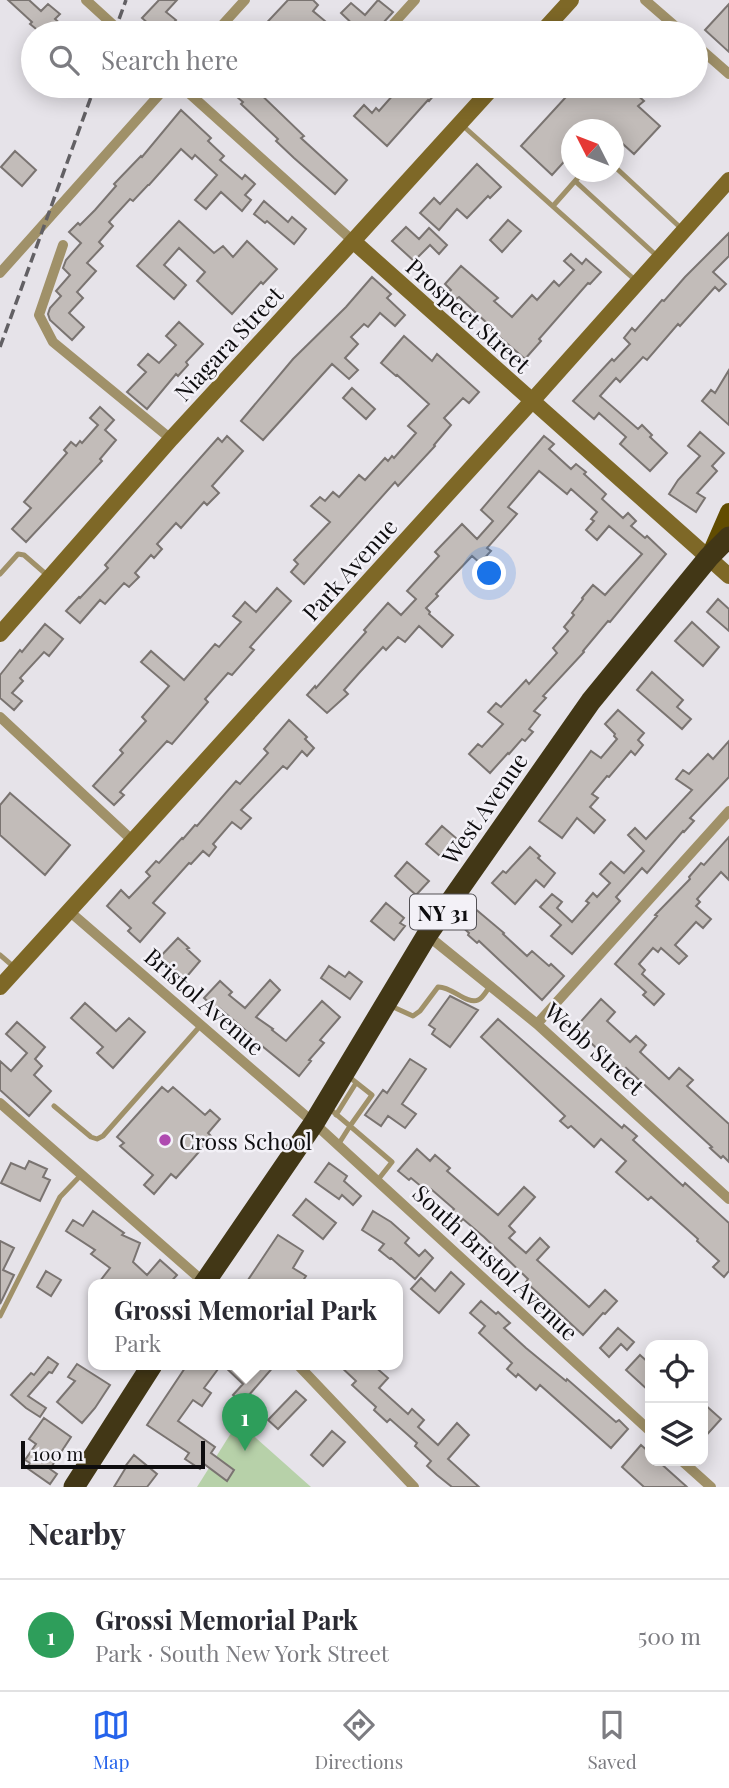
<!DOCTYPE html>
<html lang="en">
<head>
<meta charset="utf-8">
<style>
	:root { --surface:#fff; --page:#f7f7f7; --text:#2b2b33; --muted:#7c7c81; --line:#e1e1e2; --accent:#2563eb }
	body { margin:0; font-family:"Playfair Display",serif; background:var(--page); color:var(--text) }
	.controls { position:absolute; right:21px; bottom:21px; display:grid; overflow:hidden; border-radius:14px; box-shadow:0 4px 18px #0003 }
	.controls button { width:63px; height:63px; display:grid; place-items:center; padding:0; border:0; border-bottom:2px solid var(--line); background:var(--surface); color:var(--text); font:35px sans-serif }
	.compass { position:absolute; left:561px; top:119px; width:63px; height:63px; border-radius:50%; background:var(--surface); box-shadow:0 4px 18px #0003; rotate:312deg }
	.scale { position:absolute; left:21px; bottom:18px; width:184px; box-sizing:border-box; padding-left:7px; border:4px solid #0e0d0f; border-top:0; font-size:19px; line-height:24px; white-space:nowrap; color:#0e0d0f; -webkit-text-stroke:5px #f3f1f7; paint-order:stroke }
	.you { position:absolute; left:490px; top:574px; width:24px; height:24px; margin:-18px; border:5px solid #fff; border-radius:50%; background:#1a73e8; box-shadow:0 0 0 10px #1a73e833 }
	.badge { display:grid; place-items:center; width:46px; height:46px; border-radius:50%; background:var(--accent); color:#fff; font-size:23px; font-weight:700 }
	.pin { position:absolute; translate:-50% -58px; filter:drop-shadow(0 2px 4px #0008) }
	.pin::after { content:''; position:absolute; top:37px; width:24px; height:21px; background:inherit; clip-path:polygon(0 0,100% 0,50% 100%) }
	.popup { position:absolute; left:88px; top:1279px; width:315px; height:91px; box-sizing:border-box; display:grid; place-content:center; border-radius:14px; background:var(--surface); filter:drop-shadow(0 2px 5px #0005); font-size:23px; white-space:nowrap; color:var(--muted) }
	.popup b { font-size:26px; color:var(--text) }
	.popup::after { content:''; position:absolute; left:50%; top:100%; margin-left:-14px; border:14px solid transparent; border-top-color:var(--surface) }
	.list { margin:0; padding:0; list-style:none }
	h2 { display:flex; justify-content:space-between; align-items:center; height:91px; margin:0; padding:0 28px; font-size:30px }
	h2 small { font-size:23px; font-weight:400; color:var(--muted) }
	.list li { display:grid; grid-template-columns:46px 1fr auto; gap:21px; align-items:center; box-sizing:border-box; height:112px; padding:0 28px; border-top:2px solid var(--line) }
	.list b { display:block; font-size:26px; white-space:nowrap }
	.list p { margin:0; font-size:23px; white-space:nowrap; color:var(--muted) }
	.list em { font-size:23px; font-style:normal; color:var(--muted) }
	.icon { flex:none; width:38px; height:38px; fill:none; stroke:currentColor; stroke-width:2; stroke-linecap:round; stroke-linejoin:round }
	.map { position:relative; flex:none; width:729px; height:1487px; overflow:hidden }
	.search { position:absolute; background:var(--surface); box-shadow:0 4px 18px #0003; left:21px; right:21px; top:21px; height:77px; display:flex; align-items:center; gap:18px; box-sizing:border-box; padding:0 24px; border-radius:38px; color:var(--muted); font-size:26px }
	.sheet { height:203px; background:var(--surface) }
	nav { display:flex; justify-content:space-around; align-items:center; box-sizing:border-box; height:98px; border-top:2px solid var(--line); background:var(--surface); font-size:19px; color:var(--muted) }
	nav a { display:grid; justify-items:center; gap:4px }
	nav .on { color:var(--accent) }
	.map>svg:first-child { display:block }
	.green { fill:#b7d1a9 }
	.building { fill:#c2bcb9; stroke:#7a7471; stroke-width:2 }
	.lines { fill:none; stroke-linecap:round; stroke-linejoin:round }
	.lane { stroke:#a09169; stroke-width:5 }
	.street { stroke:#a09169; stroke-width:10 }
	.secondary { stroke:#7e6827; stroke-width:16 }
	.primary { stroke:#614c00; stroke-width:18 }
	.highway { stroke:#423716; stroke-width:21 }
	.rail { stroke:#626064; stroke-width:3.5; stroke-dasharray:10 5; stroke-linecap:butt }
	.poi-dot { fill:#af4ab0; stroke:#f3f1f7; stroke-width:2.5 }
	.labels { text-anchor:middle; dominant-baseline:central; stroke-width:5; stroke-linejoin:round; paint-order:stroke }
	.shield { fill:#f3f1f7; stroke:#535155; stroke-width:2 }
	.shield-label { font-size:21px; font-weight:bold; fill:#0e0d0f }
	.street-label { font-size:23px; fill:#0e0d0f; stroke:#f3f1f7 }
	.poi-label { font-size:23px; fill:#0e0d0f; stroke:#f3f1f7; text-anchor:start }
</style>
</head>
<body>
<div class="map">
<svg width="729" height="1487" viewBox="0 0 729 1487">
	<rect width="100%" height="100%" fill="#e6e3e9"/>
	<path class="green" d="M238,1422L311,1487H197Z"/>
	<path class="building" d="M8,0H29L41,11L48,4L60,14L55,19L71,33H41L30,24L32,22Z
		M159,0H177L166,12L176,20L164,33H159L142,18Z
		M288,0H313L318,5L313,11L325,21L317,30L308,23L299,33H257Z
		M378,0L393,12L374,33H362L341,13L351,3L365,15Z
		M729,4V52L705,30Z
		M224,86H252L304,136L301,138L347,180L335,194L294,158L276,141L278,139L241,104L243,102Z
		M401,86H442L429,101L428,100L387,146L354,116L364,105L372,113L376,108L379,111Z
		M576,86H627L644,101L638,106L660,126L634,154L613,135V130H608L600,122L593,130H571V154L552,175L521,146Z
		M181,110L211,138L208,141L224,156L220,160L242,179L245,175L255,184L245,195L251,200L242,211L221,192L206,209L195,200L217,175L195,155L192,159L181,149L149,185H148L133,201L130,199L109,222L113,226L99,242L103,246L87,263L96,271L77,292L83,298L69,313L84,327L72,340L50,320L48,314L50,308L61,296L56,291L70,275L63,268L66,260L81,243L69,232L78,223L80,225L95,210L116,186L114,184L141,156L142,157Z
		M15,151L36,170L22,186L1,167Z
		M477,164L501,187L490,198L488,196L467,218L457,209L439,230L420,213L434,198L440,204Z
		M264,201L288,222L292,217L306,229L294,244L267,221L265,223L254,214Z
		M508,220L521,231L502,252L490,240Z
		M179,221L214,253L223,246L233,257L247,241L277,269L263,284L261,282L232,314L197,281L205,272L179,248L164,265L186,285L174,299L137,266Z
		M406,227L419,239L429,228L447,245L439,254L430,245L414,261L392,241Z
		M729,233V256L713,272L726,284L719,291L715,287L680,326L678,324L647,360L643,357L620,382L616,378L600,396L638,429L642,425L652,435L650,437L667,453L650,471L620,444L626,437L599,413L594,419L573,401L612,359L614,361L630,344L624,338L632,328L635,331L662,300L664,301L685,277Z
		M571,254L582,264L586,259L601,272L590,284L588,283L539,339L541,341L525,359L488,327L489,325L459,297L456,299L449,292L451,290L445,284L461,266L498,298L494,301L512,317L532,295L537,300L554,281L559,286L574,270L564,261Z
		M372,277L391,294L387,298L405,315L395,326L380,313L368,327L364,324L351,337L358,344L345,358L358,370L349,379L332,364L263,440L241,421L293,359L346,307Z
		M179,322L203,344L186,362L188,365L178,376L176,374L147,409L127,392L146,372L138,365L148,354L159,363L176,345L166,336Z
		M404,336L432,361L437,354L479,392L469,403L463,398L444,418L451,425L434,445L435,446L398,486L395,482L304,584L291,572L298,564L294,560L330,522L311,506L320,497L325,501L333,492L339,497L359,475L365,480L385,458L388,461L392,456L394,458L416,433L408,426L429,404L397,375L396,376L381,363Z
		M729,370V425L702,401L711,390L715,393Z
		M352,388L375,409L366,419L343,398Z
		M100,407L114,420L105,430L116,440L100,459L102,461L26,542L12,529L31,508L24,502L67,453L64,450L71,442L76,446L80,441L82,443L98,425L90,418Z
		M700,432L724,453L712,466L717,471L697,493L705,498L696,512L669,494L678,480L700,456L688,446Z
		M227,436L243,451L212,486L219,493L207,505L204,502L181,528L176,523L157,544L162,549L154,558L151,555L135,573L139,577L129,587L124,583L105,604L100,600L80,623L66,611L79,597L80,598L108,568L105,565L218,438L222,442Z
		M544,436L554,444L549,449L571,469L576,464L586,472L584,474L606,494L602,499L623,518L628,513L636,521L631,526L645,538L647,536L666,554L610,622L608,621L583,651L584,652L543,696L546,698L534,711L540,715L529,729L533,732L525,741L522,739L509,754L508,753L490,773L469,754L478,744L482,747L503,724L488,712L496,703L501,707L526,680L529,684L557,653L553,648L568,631L564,627L574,615L572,613L583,599L582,598L593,585L605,595L642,554L609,526L597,540L586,530L594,521L591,519L597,512L571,489L567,494L539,471L508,507L517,514L487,548L491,551L480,563L472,556L436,594L438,596L426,608L430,612L429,614L453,635L442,647L419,626L405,642L398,637L386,650L383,647L360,672L344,690L348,694L327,713L307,695L315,686L316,688L366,632L364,630L388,603L401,615L416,599L407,591L439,556L435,552L462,524L477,539L493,521L481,510Z
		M277,588L291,601L250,647L254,650L232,675L228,673L205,699L208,702L172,744L167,741L120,792L124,795L114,805L93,786L123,753L120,750L146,721L142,717L169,686L141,662L151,651L184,680L215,644L219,647L241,622L233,616L245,602L256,612Z
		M718,599L729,609V631L707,612Z
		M692,622L719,647L703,666L675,641Z
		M45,624L63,639L49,656L44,652L20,678L23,681L12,693L22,701L14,710L0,698V675L20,650L22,652Z
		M652,672L683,700L677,707L691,719L682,729L637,690Z
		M618,710L644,733L638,740L643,745L635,755L631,751L609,777L607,776L592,794L598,798L590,807L605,820L594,833L577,818L562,838L539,821L591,751L601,758L617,739L614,736L615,734L605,724Z
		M289,720L307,737L305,739L314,748L307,756L302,751L287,769L283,766L241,810L251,818L241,829L232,822L213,844L216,847L209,856L203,851L191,864L189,863L153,903L165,913L140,942L128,931L131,928L107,906L121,890L129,898L150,876L146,872L156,861L159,863L182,838L183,839L195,825L197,826L236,781L240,784L268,753L264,749Z
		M729,741V777L690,818L694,821L684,832L683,831L647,873L642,868L616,897L620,901L572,954L551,936L561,925L540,907L552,894L562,902L557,908L572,922L589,903L586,901L593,893L597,897L610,883L600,874L611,862L624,873L644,851L628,835L635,828L646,839L692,790L676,779L683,770L689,774L708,754L713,759Z
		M10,793L70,845L45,875L0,835V805Z
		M442,826L456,838L440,856L426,844Z
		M729,837V880L721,872L697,899L700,902L696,906L711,919L703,928L696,922L675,945L687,956L679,964L661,948L658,952L653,948L639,964L645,970L642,974L664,994L654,1005L643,995L646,992L615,964L657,916L655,915L690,879L689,877L701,863L704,865Z
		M530,847L540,856L538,858L555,873L544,887L536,880L515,904L492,883L503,871L506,873Z
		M407,862L429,881L416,895L395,876Z
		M386,903L404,918L400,923L405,926L394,940L371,921Z
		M473,907L504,933L503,934L527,956L532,951L549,966L551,964L564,976L542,1000L479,941L477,943L468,935L469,933L459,924Z
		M178,938L189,948L187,949L200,961L183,981L158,959Z
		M329,966L345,977L349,972L362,982L350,999L321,978Z
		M270,980L280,990L256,1017L273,1029L272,1030L286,1041L322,1001L340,1017L320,1040L324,1043L309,1060L311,1061L299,1076L262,1046L260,1049L248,1040L251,1035L218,1007L216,1009L204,998L220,981L232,992L229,995L245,1008Z
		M450,996L478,1010L450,1047L432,1034L435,1029L429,1025Z
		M601,999L615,1012L607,1021L630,1042L636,1036L646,1045L640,1052L669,1079L679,1068L693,1080L687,1086L729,1124V1162L723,1156L721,1158L710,1148L712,1147L626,1068L622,1072L575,1028Z
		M85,1003L116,1031L129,1018L145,1032L113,1068L97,1053L103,1047L71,1018Z
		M498,1019L622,1128L624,1125L637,1136L633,1140L683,1186L685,1183L729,1223V1271L724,1277L713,1267L719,1261L697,1241L698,1239L651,1197L648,1200L616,1172L626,1161L601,1139L594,1147L571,1126L568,1128L560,1121L565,1116L481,1037Z
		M17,1022L45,1047L35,1059L42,1066L34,1075L51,1091L29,1116L0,1090V1061L11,1071L27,1053L6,1034Z
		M410,1059L426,1069L402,1104L416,1114L405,1128L388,1116L381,1126L365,1115L383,1090L387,1093Z
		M162,1087L168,1092L173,1087L205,1115L210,1110L220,1119L208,1133L212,1137L176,1178L171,1174L154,1194L144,1185L153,1175L120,1146L124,1143L117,1137Z
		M417,1149L430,1161L435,1155L450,1168L447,1171L498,1215L524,1187L535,1197L509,1226L515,1232L509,1238L526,1253L540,1238L549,1247L537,1260L589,1307L605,1290L617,1301L605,1314L603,1313L583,1335L526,1282L528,1279L484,1237L463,1219L461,1221L451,1212L454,1209L431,1189L428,1192L411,1178L409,1180L398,1171Z
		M29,1161L47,1169L43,1177L50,1180L40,1201L1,1183L11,1163L25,1169Z
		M329,1163L347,1176L344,1181L361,1196L353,1205L342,1195L339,1199L315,1182Z
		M306,1199L336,1223L323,1239L293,1215Z
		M93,1211L124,1233L122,1235L140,1243L133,1262L147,1275L160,1260L177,1275L168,1285H97L110,1268L91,1254L95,1250L66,1231L73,1220L83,1226Z
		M373,1211L391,1222L409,1238L405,1243L419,1256L425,1250L433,1258L415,1279L391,1258L390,1259L379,1250L384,1244L362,1230Z
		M278,1235L303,1251L293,1268L306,1276L300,1285H256L248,1280Z
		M0,1241L14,1248L3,1270L14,1275L0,1304Z
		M46,1271L61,1280L51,1296L37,1287Z
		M451,1272L464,1284L439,1313L411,1289L421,1278L435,1291Z
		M481,1301L496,1314L498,1312L510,1323L504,1328L526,1348L566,1381L567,1379L616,1422L619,1420L628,1429L611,1448L540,1385L536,1390L518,1374L516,1377L507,1369L512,1363L479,1333L485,1326L470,1313Z
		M618,1328L634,1342L627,1350L621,1344L609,1357L600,1348Z
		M640,1355L650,1364V1392L626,1370Z
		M48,1357L58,1364L52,1373L49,1372L28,1396L46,1408L40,1417L26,1408L11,1395L31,1373L34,1375Z
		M77,1364L110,1385L95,1408L82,1423L57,1402L75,1381L68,1377Z
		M187,1365H221L204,1388L211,1393L202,1406L193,1400L178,1421L215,1447L211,1453L234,1470L227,1481L204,1464L200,1469L185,1459L189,1453L147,1425Z
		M223,1365H275L242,1403L233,1395L243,1384Z
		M339,1365H373L388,1378L379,1388L408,1414L412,1409L424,1420L418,1427L438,1445L457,1423L469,1435L448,1459L479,1487H452L437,1475L427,1466L431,1461L415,1446L417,1443L390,1419L387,1422L374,1410L376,1407L352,1385L356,1381Z
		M296,1391L306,1400L278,1429L268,1420Z
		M703,1403L721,1419L703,1439Z
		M44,1418L71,1437L50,1469L57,1474L50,1484L27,1468L30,1463L25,1460L36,1444L29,1439Z
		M332,1431L345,1442L323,1466L311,1455Z
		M641,1445L650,1453V1461H658L687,1487H644L622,1467Z
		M134,1455L157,1474L147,1487H114L125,1469L124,1468Z"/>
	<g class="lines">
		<path class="lane" d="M462,125L635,280
			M614,166L683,230
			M575,181L657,256
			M553,206L583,172
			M0,574L18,554L24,555L47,575
			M0,955L14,967
			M391,1006L413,1016L420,1011L438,987C451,986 467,1005 478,1000C483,998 487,990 490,986
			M54,1106L91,1137L97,1139L103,1136L201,1025
			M330,1109L350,1126L372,1095L348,1076
			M336,1115L356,1083
			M338,1145L350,1126L392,1162L377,1181
			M0,1316L60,1197L82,1174"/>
		<path class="street" d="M86,0L122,33
			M645,0L683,33
			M215,33L245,0
			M385,33L415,0
			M696,45L729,74
			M181,86L353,241
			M63,245L39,315L53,342L171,439
			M0,273L167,86
			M0,717L133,841
			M69,911L314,1123L650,1431
			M427,935L537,1024L729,1199
			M537,1024L729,811
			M0,1103L206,1284
			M298,1365L414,1487
			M682,1461L711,1487"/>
		<path class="secondary" d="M541,33L571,0
			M353,241L729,576
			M0,634L171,439L353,241L494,86
			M0,987L532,401L729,180"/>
		<path class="primary" d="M712,551L729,512"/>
		<path class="highway" d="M203,1285L314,1123L427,935L591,701L709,557L729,537
			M74,1487L152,1365"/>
		<path class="rail" d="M114,33L126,0
			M0,347L95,86"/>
	</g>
	<circle class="poi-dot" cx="165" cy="1140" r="7"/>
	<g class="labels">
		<rect class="shield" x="410" y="894.5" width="66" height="35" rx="5"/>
		<g class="shield-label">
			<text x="443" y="912">NY 31</text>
		</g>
		<g class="street-label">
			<text transform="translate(469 315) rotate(42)">Prospect Street</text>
			<text transform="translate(228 343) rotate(-47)">Niagara Street</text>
			<text transform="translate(349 569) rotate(-48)">Park Avenue</text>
			<text transform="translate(484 808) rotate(-55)">West Avenue</text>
			<text transform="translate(205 1001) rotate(41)">Bristol Avenue</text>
			<text transform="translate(595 1048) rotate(42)">Webb Street</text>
			<text transform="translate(496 1262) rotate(43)">South Bristol Avenue</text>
		</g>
		<g class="poi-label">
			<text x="179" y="1140">Cross School</text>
		</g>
	</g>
</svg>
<div class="controls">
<button><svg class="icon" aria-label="locate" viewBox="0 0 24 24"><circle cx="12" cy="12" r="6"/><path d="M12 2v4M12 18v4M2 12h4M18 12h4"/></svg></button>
<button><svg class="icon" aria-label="layers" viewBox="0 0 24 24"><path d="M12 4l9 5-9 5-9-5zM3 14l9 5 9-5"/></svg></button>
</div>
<svg class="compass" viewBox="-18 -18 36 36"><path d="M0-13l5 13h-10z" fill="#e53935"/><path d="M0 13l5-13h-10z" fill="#7c7c81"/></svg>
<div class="scale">100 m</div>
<div class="you"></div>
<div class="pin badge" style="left:245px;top:1451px;background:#2e9e5b">1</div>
<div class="popup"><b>Grossi Memorial Park</b>Park</div>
<div class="search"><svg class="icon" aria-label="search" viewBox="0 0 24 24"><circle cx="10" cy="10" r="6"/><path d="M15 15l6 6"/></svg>Search here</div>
</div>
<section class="sheet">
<h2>Nearby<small></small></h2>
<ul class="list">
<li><span class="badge" style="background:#2e9e5b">1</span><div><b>Grossi Memorial Park</b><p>Park · South New York Street</p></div><em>500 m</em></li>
</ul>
</section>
<nav>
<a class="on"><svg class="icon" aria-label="map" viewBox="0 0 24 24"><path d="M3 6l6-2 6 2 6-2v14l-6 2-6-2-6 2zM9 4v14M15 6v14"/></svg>Map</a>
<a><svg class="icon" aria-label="directions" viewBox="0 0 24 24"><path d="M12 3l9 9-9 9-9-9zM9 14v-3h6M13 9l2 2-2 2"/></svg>Directions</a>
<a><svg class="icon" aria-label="saved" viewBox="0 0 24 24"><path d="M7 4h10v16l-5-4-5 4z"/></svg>Saved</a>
</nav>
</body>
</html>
